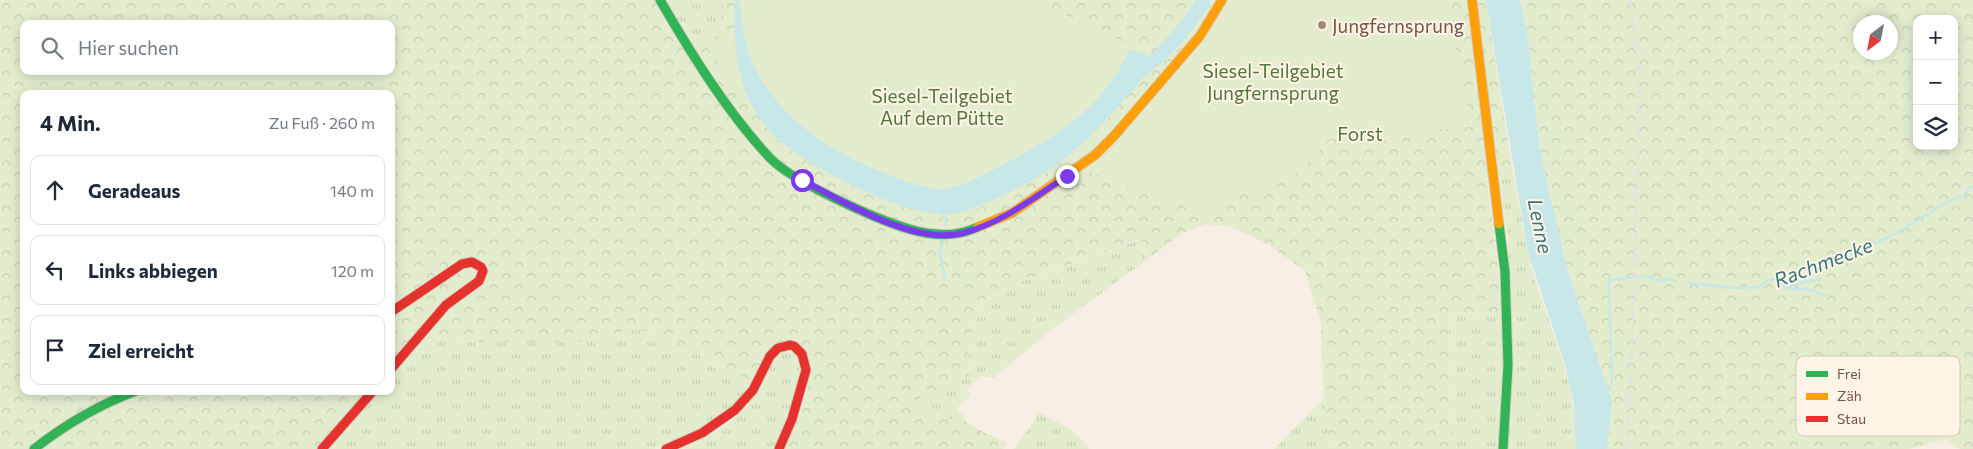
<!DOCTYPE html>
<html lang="de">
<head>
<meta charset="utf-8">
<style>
	:root { --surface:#fff; --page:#f2f2f3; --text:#1f2937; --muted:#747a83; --line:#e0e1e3 }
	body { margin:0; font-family:Commissioner,sans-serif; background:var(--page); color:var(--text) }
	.controls { position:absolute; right:15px; top:15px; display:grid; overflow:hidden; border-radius:10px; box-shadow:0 2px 12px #0003 }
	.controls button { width:45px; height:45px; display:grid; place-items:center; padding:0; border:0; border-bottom:1px solid var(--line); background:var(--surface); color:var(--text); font:25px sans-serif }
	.compass { position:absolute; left:1853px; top:15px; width:45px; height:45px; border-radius:50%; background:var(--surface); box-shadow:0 2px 12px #0003; rotate:212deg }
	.stop { position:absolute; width:15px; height:15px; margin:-11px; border:4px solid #7c3aed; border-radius:50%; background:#fff }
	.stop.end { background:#7c3aed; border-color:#fff; box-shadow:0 1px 5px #0008 }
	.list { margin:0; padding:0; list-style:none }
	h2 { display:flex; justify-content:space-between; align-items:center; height:65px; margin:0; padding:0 20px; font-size:21px }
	h2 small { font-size:16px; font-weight:400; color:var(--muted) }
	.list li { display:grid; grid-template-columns:32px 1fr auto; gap:15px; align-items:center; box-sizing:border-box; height:70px; margin:0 10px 10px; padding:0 10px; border:1px solid var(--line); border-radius:10px }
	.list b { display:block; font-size:19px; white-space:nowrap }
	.list em { font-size:16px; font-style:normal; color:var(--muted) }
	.icon { flex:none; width:28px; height:28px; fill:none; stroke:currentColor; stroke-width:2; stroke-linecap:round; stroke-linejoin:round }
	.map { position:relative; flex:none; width:1973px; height:449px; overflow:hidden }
	.search { position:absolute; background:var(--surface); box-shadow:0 2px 12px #0003; left:20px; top:20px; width:375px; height:55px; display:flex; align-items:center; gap:12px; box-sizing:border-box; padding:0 18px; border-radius:10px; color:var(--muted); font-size:19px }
	.panel { position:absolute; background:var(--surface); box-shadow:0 2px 12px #0003; left:20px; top:90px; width:375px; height:305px; border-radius:10px }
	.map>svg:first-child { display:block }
	.grass { fill:url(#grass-tufts) }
	.forest { fill:url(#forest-crowns); fill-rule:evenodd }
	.green { fill:#e3edce }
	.water { fill:#c7e7e8 }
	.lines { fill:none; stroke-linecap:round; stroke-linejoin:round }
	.stream { stroke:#c7e7e8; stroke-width:2.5 }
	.river { stroke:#c7e7e8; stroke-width:14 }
	.fast-casing { stroke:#d7cbc2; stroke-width:11 }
	.slow-casing { stroke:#d7cbc2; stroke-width:11 }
	.jam-casing { stroke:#d7cbc2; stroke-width:11 }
	.fast { stroke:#30b455; stroke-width:9 }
	.slow { stroke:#ff9f0a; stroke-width:9 }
	.jam { stroke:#e5322d; stroke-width:9 }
	.rail { stroke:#e3e1e3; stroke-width:2.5; stroke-dasharray:8 5; stroke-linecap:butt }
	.route { stroke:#7c3aed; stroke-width:6 }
	.poi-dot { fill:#a38a7c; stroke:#fff4e6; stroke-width:2 }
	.labels { text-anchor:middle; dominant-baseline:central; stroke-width:4; stroke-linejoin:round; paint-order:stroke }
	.poi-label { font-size:19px; fill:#765444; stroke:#fff4e6; text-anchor:start }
	.park-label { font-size:19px; fill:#4e7739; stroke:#fff4e6 }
	.water-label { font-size:20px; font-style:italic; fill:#37757d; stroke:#fff4e6 }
	.key { fill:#fff4e6; stroke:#d6c4b5; stroke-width:1 }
	.key-label { font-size:14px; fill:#765444 }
</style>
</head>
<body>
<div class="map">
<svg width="1973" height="449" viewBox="0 0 1973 449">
	<defs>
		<pattern id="grass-tufts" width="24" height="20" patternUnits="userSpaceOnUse" patternTransform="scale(1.25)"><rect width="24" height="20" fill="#e3edce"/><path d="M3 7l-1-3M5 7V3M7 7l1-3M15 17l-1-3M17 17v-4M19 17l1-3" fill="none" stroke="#c6cdb2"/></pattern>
		<pattern id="forest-crowns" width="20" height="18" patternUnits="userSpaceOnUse" patternTransform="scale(1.25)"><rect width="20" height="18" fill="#e3edce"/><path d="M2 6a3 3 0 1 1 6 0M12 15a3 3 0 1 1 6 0" fill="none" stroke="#c6cdb2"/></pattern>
	</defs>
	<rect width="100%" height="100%" fill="#f7efe5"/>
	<path class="grass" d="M665,0H725L718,30L694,53Z
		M1513,173C1519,199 1522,226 1528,252C1543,320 1579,377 1576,449H1507L1512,308L1508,240L1499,175Z
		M1142,239L1145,254L1148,259L1051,330L994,378L981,376L966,389L971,395L957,408L958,412L964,415L963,419H941L917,416L914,401L970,375L968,345L982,302L1012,285Z
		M1448,312L1503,313V363L1498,449H1454Z
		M633,329L659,333L752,383L740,400L721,417L706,427L654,449H329L378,391H391V375L428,332L468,342H579Z
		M784,351C822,349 783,434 773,449H680C706,438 729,427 748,405C758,392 771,356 784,351Z
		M1324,398L1334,449H1274Z
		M1037,411C1054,421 1079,431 1089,449H1014L1035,419Z"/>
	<path class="forest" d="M0,0H656L690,57L718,30L725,0H735V33L1149,58L739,0H1486L1513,173L1487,178L1503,313L1448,312L1454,449H1334L1324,398L1321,323L1305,271L1269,245L1231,227L1206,224L1183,233L1148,259L1141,239L1012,285L982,302L968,345L970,375L914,401L918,416L941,419H963C975,430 992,435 1007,443L1003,449H783C797,427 818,375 806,350C804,346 799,343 794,342C769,338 760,364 752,383L659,333L633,329L579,342H468L428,332L422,326L391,362V94H24V391H366L322,441L328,449H0ZM24,24H391V71H24Z
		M1520,0H1973V449H1960L1946,439L1910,449H1607L1609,429L1606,385L1568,272L1540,153L1528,39ZM1917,19H1954V146H1917ZM1860,22H1890V52H1860Z"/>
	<path class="green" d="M737,0H1036L1159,61C1130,90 1100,133 1068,157C1038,179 993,207 957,214C916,221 806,168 777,139C769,131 762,119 754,109C738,88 722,67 706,46L736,26Z
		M1228,0H1451L1454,41L1471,127L1329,139C1321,148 1307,166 1297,172C1267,188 1234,194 1205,214L1084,170L1109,147L1199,46Z"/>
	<path class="water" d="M735,0H739C742,19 743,41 751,59C775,115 825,149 879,171C899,179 923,190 944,189C959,189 974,179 987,173C1028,152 1074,128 1104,91C1115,79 1122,64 1130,49L1158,60C1130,92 1103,127 1070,154C1050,172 1023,186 999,197C985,203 971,210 957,213C911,222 816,170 781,142C771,134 754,112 749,100C735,70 734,33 735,0Z
		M1486,0H1520L1528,39L1540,153L1568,272L1612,402L1607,449H1576L1574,404L1565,365L1528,252Z"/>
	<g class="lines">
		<path class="stream" d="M944,214L946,225
			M944,241L940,252L945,279
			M1774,280L1787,288L1811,290L1826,296
			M1688,283L1733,288L1758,287L1769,280L1781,279L1794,271L1819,268L1841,255L1855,253L1897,233L1951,200L1964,196L1969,188L1973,187
			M1785,286L1820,279
			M1607,391L1612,382L1609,280L1647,276L1658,281L1666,279L1676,281"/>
		<path class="river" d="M1142,70C1168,50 1187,28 1204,0"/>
		<defs>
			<path id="fast" d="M660,0C692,55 727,112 770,158C794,183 892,228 926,233C945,236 960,235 978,227
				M1499,224L1505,272L1508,365L1503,449
				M34,449C66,424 98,405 136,391"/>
			<path id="slow" d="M1472,0L1499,224
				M978,227L1012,213L1095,155L1114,136L1200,36L1222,0"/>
			<path id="jam" d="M391,312L462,264L472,262L481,267L483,271L479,281L446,305L391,369
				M322,449L373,391
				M666,449L702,433L735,410L753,390L770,356L778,348L790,345L794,346L802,354L806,370L792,419L779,449"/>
		</defs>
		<use href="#fast" class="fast-casing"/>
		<use href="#slow" class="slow-casing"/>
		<use href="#jam" class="jam-casing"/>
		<use href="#fast" class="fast"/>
		<use href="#slow" class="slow"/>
		<use href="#jam" class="jam"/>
		<path class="rail" d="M1626,449C1633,367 1634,284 1636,201C1638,134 1643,66 1630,0"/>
	</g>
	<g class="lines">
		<path class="route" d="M802,180C844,202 915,246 963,233C1002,223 1035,197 1067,176"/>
	</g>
	<circle class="poi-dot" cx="1322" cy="25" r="5"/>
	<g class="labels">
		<g class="poi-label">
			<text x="1332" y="25">Jungfernsprung</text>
		</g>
		<g class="park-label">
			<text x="1273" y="70">Siesel-Teilgebiet<tspan x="1273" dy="22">Jungfernsprung</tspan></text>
			<text x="942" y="95">Siesel-Teilgebiet<tspan x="942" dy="22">Auf dem Pütte</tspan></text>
			<text x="1360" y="133">Forst</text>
		</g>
		<g class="water-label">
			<text transform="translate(1541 226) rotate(78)">Lenne</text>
			<text transform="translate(1823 262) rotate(-21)">Rachmecke</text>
		</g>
	</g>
	<rect x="1796" y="356" width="164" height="80" rx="8" class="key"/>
	<rect x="1806" y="371" width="22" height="6" fill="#30b455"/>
	<rect x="1806" y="393" width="22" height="7" fill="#ff9f0a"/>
	<rect x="1806" y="416" width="22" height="6" fill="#e5322d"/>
	<g class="key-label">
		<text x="1837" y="379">Frei</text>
		<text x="1837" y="401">Zäh</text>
		<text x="1837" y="424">Stau</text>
	</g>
</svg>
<div class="controls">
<button>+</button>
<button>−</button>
<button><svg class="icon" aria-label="layers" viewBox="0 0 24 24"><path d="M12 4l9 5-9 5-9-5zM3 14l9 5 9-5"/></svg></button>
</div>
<svg class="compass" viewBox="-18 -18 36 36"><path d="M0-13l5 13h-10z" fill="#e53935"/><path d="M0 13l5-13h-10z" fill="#747a83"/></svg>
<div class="stop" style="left:802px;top:180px"></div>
<div class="stop end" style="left:1067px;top:176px"></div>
<div class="search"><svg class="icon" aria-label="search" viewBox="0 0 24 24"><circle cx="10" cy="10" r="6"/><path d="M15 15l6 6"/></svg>Hier suchen</div>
<section class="panel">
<h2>4 Min.<small>Zu Fuß · 260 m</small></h2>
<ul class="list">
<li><svg class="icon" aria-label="ahead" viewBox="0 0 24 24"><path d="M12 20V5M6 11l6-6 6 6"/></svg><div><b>Geradeaus</b></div><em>140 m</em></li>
<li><svg class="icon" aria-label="left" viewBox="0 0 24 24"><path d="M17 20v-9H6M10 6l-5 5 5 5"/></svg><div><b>Links abbiegen</b></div><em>120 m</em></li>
<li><svg class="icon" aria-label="arrive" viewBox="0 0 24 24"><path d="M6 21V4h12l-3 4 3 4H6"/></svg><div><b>Ziel erreicht</b></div></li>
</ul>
</section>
</div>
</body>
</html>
